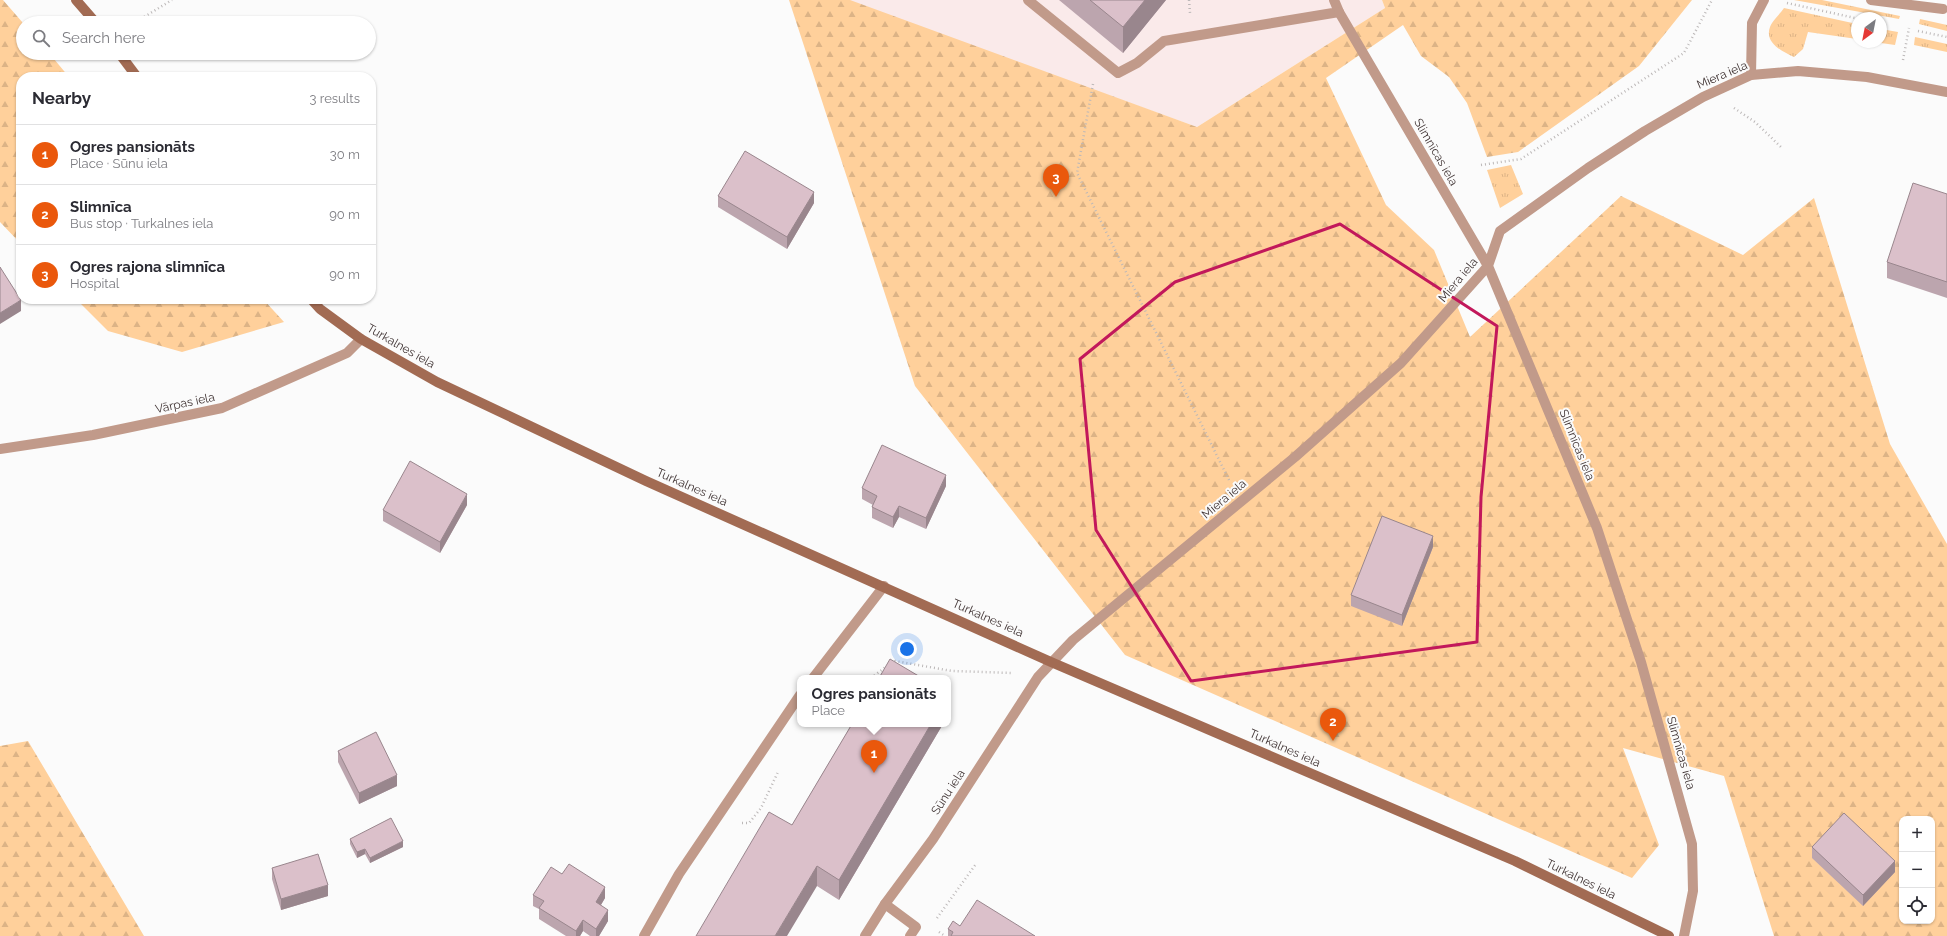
<!DOCTYPE html>
<html lang="en">
<head>
<meta charset="utf-8">
<style>
	:root { --surface:#fff; --page:#f2f2f3; --text:#2b2b33; --muted:#7c7c81; --line:#e1e1e2; --accent:#ea580c }
	body { margin:0; font-family:Raleway,sans-serif; background:var(--page); color:var(--text) }
	.controls { position:absolute; right:12px; bottom:12px; display:grid; overflow:hidden; border-radius:8px; box-shadow:0 1px 3px #0004 }
	.controls button { width:36px; height:36px; display:grid; place-items:center; padding:0; border:0; border-bottom:1px solid var(--line); background:var(--surface); color:var(--text); font:20px sans-serif }
	.compass { position:absolute; left:1851px; top:12px; width:36px; height:36px; border-radius:50%; background:var(--surface); box-shadow:0 1px 3px #0004; rotate:212deg }
	.you { position:absolute; left:907px; top:649px; width:14px; height:14px; margin:-10px; border:3px solid #fff; border-radius:50%; background:#1a73e8; box-shadow:0 0 0 6px #1a73e833 }
	.badge { display:grid; place-items:center; width:26px; height:26px; border-radius:50%; background:var(--accent); color:#fff; font-size:13px; font-weight:700 }
	.pin { position:absolute; translate:-50% -33px; filter:drop-shadow(0 1px 2px #0008) }
	.pin::after { content:''; position:absolute; top:21px; width:14px; height:12px; background:inherit; clip-path:polygon(0 0,100% 0,50% 100%) }
	.popup { position:absolute; left:797px; top:675px; width:154px; height:52px; box-sizing:border-box; display:grid; place-content:center; border-radius:8px; background:var(--surface); filter:drop-shadow(0 1px 3px #0005); font-size:13px; white-space:nowrap; color:var(--muted) }
	.popup b { font-size:15px; color:var(--text) }
	.popup::after { content:''; position:absolute; left:50%; top:100%; margin-left:-8px; border:8px solid transparent; border-top-color:var(--surface) }
	.list { margin:0; padding:0; list-style:none }
	h2 { display:flex; justify-content:space-between; align-items:center; height:52px; margin:0; padding:0 16px; font-size:17px }
	h2 small { font-size:13px; font-weight:400; color:var(--muted) }
	.list li { display:grid; grid-template-columns:26px 1fr auto; gap:12px; align-items:center; box-sizing:border-box; height:60px; padding:0 16px; border-top:1px solid var(--line) }
	.list b { display:block; font-size:15px; white-space:nowrap }
	.list p { margin:0; font-size:13px; white-space:nowrap; color:var(--muted) }
	.list em { font-size:13px; font-style:normal; color:var(--muted) }
	.icon { flex:none; width:22px; height:22px; fill:none; stroke:currentColor; stroke-width:2; stroke-linecap:round; stroke-linejoin:round }
	.map { position:relative; flex:none; width:1947px; height:936px; overflow:hidden }
	.search { position:absolute; background:var(--surface); box-shadow:0 1px 3px #0004; left:16px; top:16px; width:360px; height:44px; display:flex; align-items:center; gap:10px; box-sizing:border-box; padding:0 14px; border-radius:22px; color:var(--muted); font-size:15px }
	.panel { position:absolute; background:var(--surface); box-shadow:0 1px 3px #0004; left:16px; top:72px; width:360px; height:232px; border-radius:16px }
	.map>svg:first-child { display:block }
	.built { fill:#faeaea }
	.grass { fill:url(#grass-tufts) }
	.forest { fill:url(#forest-firs); fill-rule:evenodd }
	.lines { fill:none; stroke-linecap:round; stroke-linejoin:round }
	.path { stroke:#bcb8b8; stroke-width:2.5; stroke-dasharray:1 3; stroke-linecap:butt }
	.service { stroke:#c19a8a; stroke-width:10 }
	.minor { stroke:#c19a8a; stroke-width:10 }
	.secondary { stroke:#a26b53; stroke-width:10 }
	.wall { fill:#bca5ae }
	.shaded-wall { fill:#99868d }
	.building { fill:#dbc0ca; stroke:#99868d }
	.marked { fill:none; stroke:#c2185b; stroke-width:3; stroke-linejoin:round }
	.labels { text-anchor:middle; dominant-baseline:central; stroke-width:4; stroke-linejoin:round; paint-order:stroke }
	.street-label { font-size:12px; fill:#413535; stroke:#fbfbfb }
</style>
</head>
<body>
<div class="map">
<svg width="1947" height="936" viewBox="0 0 1947 936">
	<defs>
		<pattern id="grass-tufts" width="24" height="20" patternUnits="userSpaceOnUse"><rect width="24" height="20" fill="#ffd09b"/><path d="M3 7l-1-3M5 7V3M7 7l1-3M15 17l-1-3M17 17v-4M19 17l1-3" fill="none" stroke="#dcb386"/></pattern>
		<pattern id="forest-firs" width="22" height="20" patternUnits="userSpaceOnUse"><rect width="22" height="20" fill="#ffd09b"/><path d="M5 1l3.5 6h-7zM16 11l3.5 6h-7z" fill="#dcb386"/></pattern>
	</defs>
	<rect width="100%" height="100%" fill="#fbfbfb"/>
	<path class="built" d="M844,0H1382L1385,8L1197,127Z"/>
	<path class="grass" d="M1794,0H1822L1900,16L1899,19Z
		M1784,8L1857,24V39L1808,32L1803,49L1794,57C1783,52 1764,43 1770,27C1772,21 1780,14 1784,8Z
		M1920,19L1947,25V31L1919,24Z
		M1881,29L1898,32L1895,45L1874,42H1881Z
		M1915,37L1947,44V52L1914,45Z
		M1511,165L1523,194L1500,208L1487,170Z"/>
	<path class="forest" d="M0,0H3L23,23V53H49L69,77H21V244L0,222Z
		M789,0H850L1197,127L1385,8L1382,0H1692L1639,66L1518,152L1487,157L1467,103L1449,77L1421,56L1403,25L1326,78L1386,205L1434,250L1470,337L1621,196L1743,255L1814,198L1890,444L1947,544V936H1774L1724,776L1623,748L1659,845L1632,878L1125,655L915,386ZM1902,819H1932V921H1902Z
		M76,299H263L284,322L182,352L108,331Z
		M28,741L144,936H0V746Z"/>
	<g class="lines">
		<path class="path" d="M1189,0L1190,13
			M1787,3L1855,18
			M134,23L172,0
			M1918,31L1947,37
			M1903,60L1909,28
			M1093,84L1077,173L1230,482
			M1734,108L1755,122L1781,147
			M1481,165L1521,159L1684,53L1712,0
			M891,663L895,661L952,671L1013,673
			M871,678L887,666
			M742,823H749L761,808L778,772
			M937,918L976,864
			M939,932L945,936"/>
		<path class="service" d="M1028,0L1118,73L1137,63L1164,41L1339,12L1334,0
			M1871,0L1943,9
			M1751,75L1752,23L1764,0
			M813,678L884,586
			M885,904L916,927L910,936
			M644,936L679,874L800,695"/>
		<path class="minor" d="M1339,12L1488,266L1597,528L1641,662L1692,844L1693,891L1684,936
			M0,449L93,435L222,408L347,353L361,339
			M865,936L885,904L933,839L1038,677L1073,640L1295,457L1401,363L1488,266L1500,231L1588,168L1645,131L1703,97L1751,75L1798,71L1867,77L1947,92"/>
		<path class="secondary" d="M76,0L96,23
			M119,53L137,77
			M311,299L320,309L361,339L437,382L646,481L1051,662L1515,861L1669,936"/>
	</g>
	<path class="wall" d="M1059,0H1166L1123,53Z
		M1947,194V298L1887,278V262Z
		M718,196L814,203L787,249L718,207Z
		M946,486L926,529L899,517L893,528L872,518V507L873,505L862,499V488Z
		M467,505L440,553L383,521V510Z
		M1433,547L1402,626L1351,606V595Z
		M852,724H943L839,900L817,886L792,825Z
		M338,751L397,786L359,804L338,762Z
		M350,839L403,847L370,863L365,854L357,858L350,844Z
		M1812,847L1895,872L1863,906L1812,858Z
		M272,868L328,896L281,910L272,879Z
		M562,874L605,898L601,905L608,921L599,936H590L583,931L580,936H566L539,919V909L533,906V895Z
		M960,926L1035,936H948V929Z"/>
	<path class="shaded-wall" d="M1145,0H1166L1123,53V27Z
		M814,192V203L787,249V237Z
		M21,300V311L0,324V313Z
		M946,475V486L926,529V518Z
		M467,494V505L440,553V542Z
		M899,506V517L893,528V517Z
		M1433,536V547L1402,626V615Z
		M949,694V714L948,715V695Z
		M931,724H943L839,900V880Z
		M397,775V786L359,804V793Z
		M403,841V847L370,863V858Z
		M365,849V854L357,858V852Z
		M1895,861V872L1863,906V895Z
		M817,866V886L787,936H775Z
		M328,885V896L281,910V899Z
		M605,887V898L596,913V902Z
		M608,910V921L599,936H596V929Z
		M583,920V931L580,936H576V931Z"/>
	<path class="building" d="M1090,0H1145L1123,27Z
		M745,151L814,192L787,237L718,196Z
		M1913,183L1947,194V282L1887,262Z
		M0,267L21,300L0,313Z
		M882,445L946,475L926,518L899,506L893,517L872,507L877,496L862,488Z
		M410,461L467,494L440,542L383,510Z
		M1382,516L1433,536L1402,615L1351,595Z
		M890,659L922,678H879Z
		M852,724H931L839,880L817,866L775,936H696L769,812L792,825Z
		M376,732L397,775L359,793L338,751Z
		M1844,813L1895,861L1863,895L1812,847Z
		M391,818L403,841L370,858L365,849L357,852L350,839Z
		M318,854L328,885L281,899L272,868Z
		M569,864L605,887L596,902L608,910L596,929L583,920L576,931L539,908L544,901L533,895L551,867L562,874Z
		M977,900L1035,936H951L953,932L948,929L953,921L960,926Z"/>
	<path class="marked" d="M1340,224L1497,326L1481,497L1477,642L1191,681L1096,530L1080,359L1175,282Z"/>
	<g class="labels">
		<g class="street-label">
			<text transform="translate(1722 75) rotate(-23)">Miera iela</text>
			<text transform="translate(1436 152) rotate(60)">Slimnīcas iela</text>
			<text transform="translate(1458 280) rotate(-50)">Miera iela</text>
			<text transform="translate(401 346) rotate(30)">Turkalnes iela</text>
			<text transform="translate(185 403) rotate(-12)">Vārpas iela</text>
			<text transform="translate(1577 445) rotate(68)">Slimnīcas iela</text>
			<text transform="translate(692 487) rotate(24)">Turkalnes iela</text>
			<text transform="translate(1224 499) rotate(-40)">Miera iela</text>
			<text transform="translate(988 618) rotate(24)">Turkalnes iela</text>
			<text transform="translate(1285 748) rotate(24)">Turkalnes iela</text>
			<text transform="translate(1681 753) rotate(74)">Slimnīcas iela</text>
			<text transform="translate(948 792) rotate(-57)">Sūnu iela</text>
			<text transform="translate(1581 879) rotate(26)">Turkalnes iela</text>
		</g>
	</g>
</svg>
<div class="controls">
<button>+</button>
<button>−</button>
<button><svg class="icon" aria-label="locate" viewBox="0 0 24 24"><circle cx="12" cy="12" r="6"/><path d="M12 2v4M12 18v4M2 12h4M18 12h4"/></svg></button>
</div>
<svg class="compass" viewBox="-18 -18 36 36"><path d="M0-13l5 13h-10z" fill="#e53935"/><path d="M0 13l5-13h-10z" fill="#7c7c81"/></svg>
<div class="you"></div>
<div class="pin badge" style="left:874px;top:773px">1</div>
<div class="popup"><b>Ogres pansionāts</b>Place</div>
<div class="pin badge" style="left:1333px;top:741px">2</div>
<div class="pin badge" style="left:1056px;top:197px">3</div>
<div class="search"><svg class="icon" aria-label="search" viewBox="0 0 24 24"><circle cx="10" cy="10" r="6"/><path d="M15 15l6 6"/></svg>Search here</div>
<section class="panel">
<h2>Nearby<small>3 results</small></h2>
<ul class="list">
<li><span class="badge">1</span><div><b>Ogres pansionāts</b><p>Place · Sūnu iela</p></div><em>30 m</em></li>
<li><span class="badge">2</span><div><b>Slimnīca</b><p>Bus stop · Turkalnes iela</p></div><em>90 m</em></li>
<li><span class="badge">3</span><div><b>Ogres rajona slimnīca</b><p>Hospital</p></div><em>90 m</em></li>
</ul>
</section>
</div>
</body>
</html>
